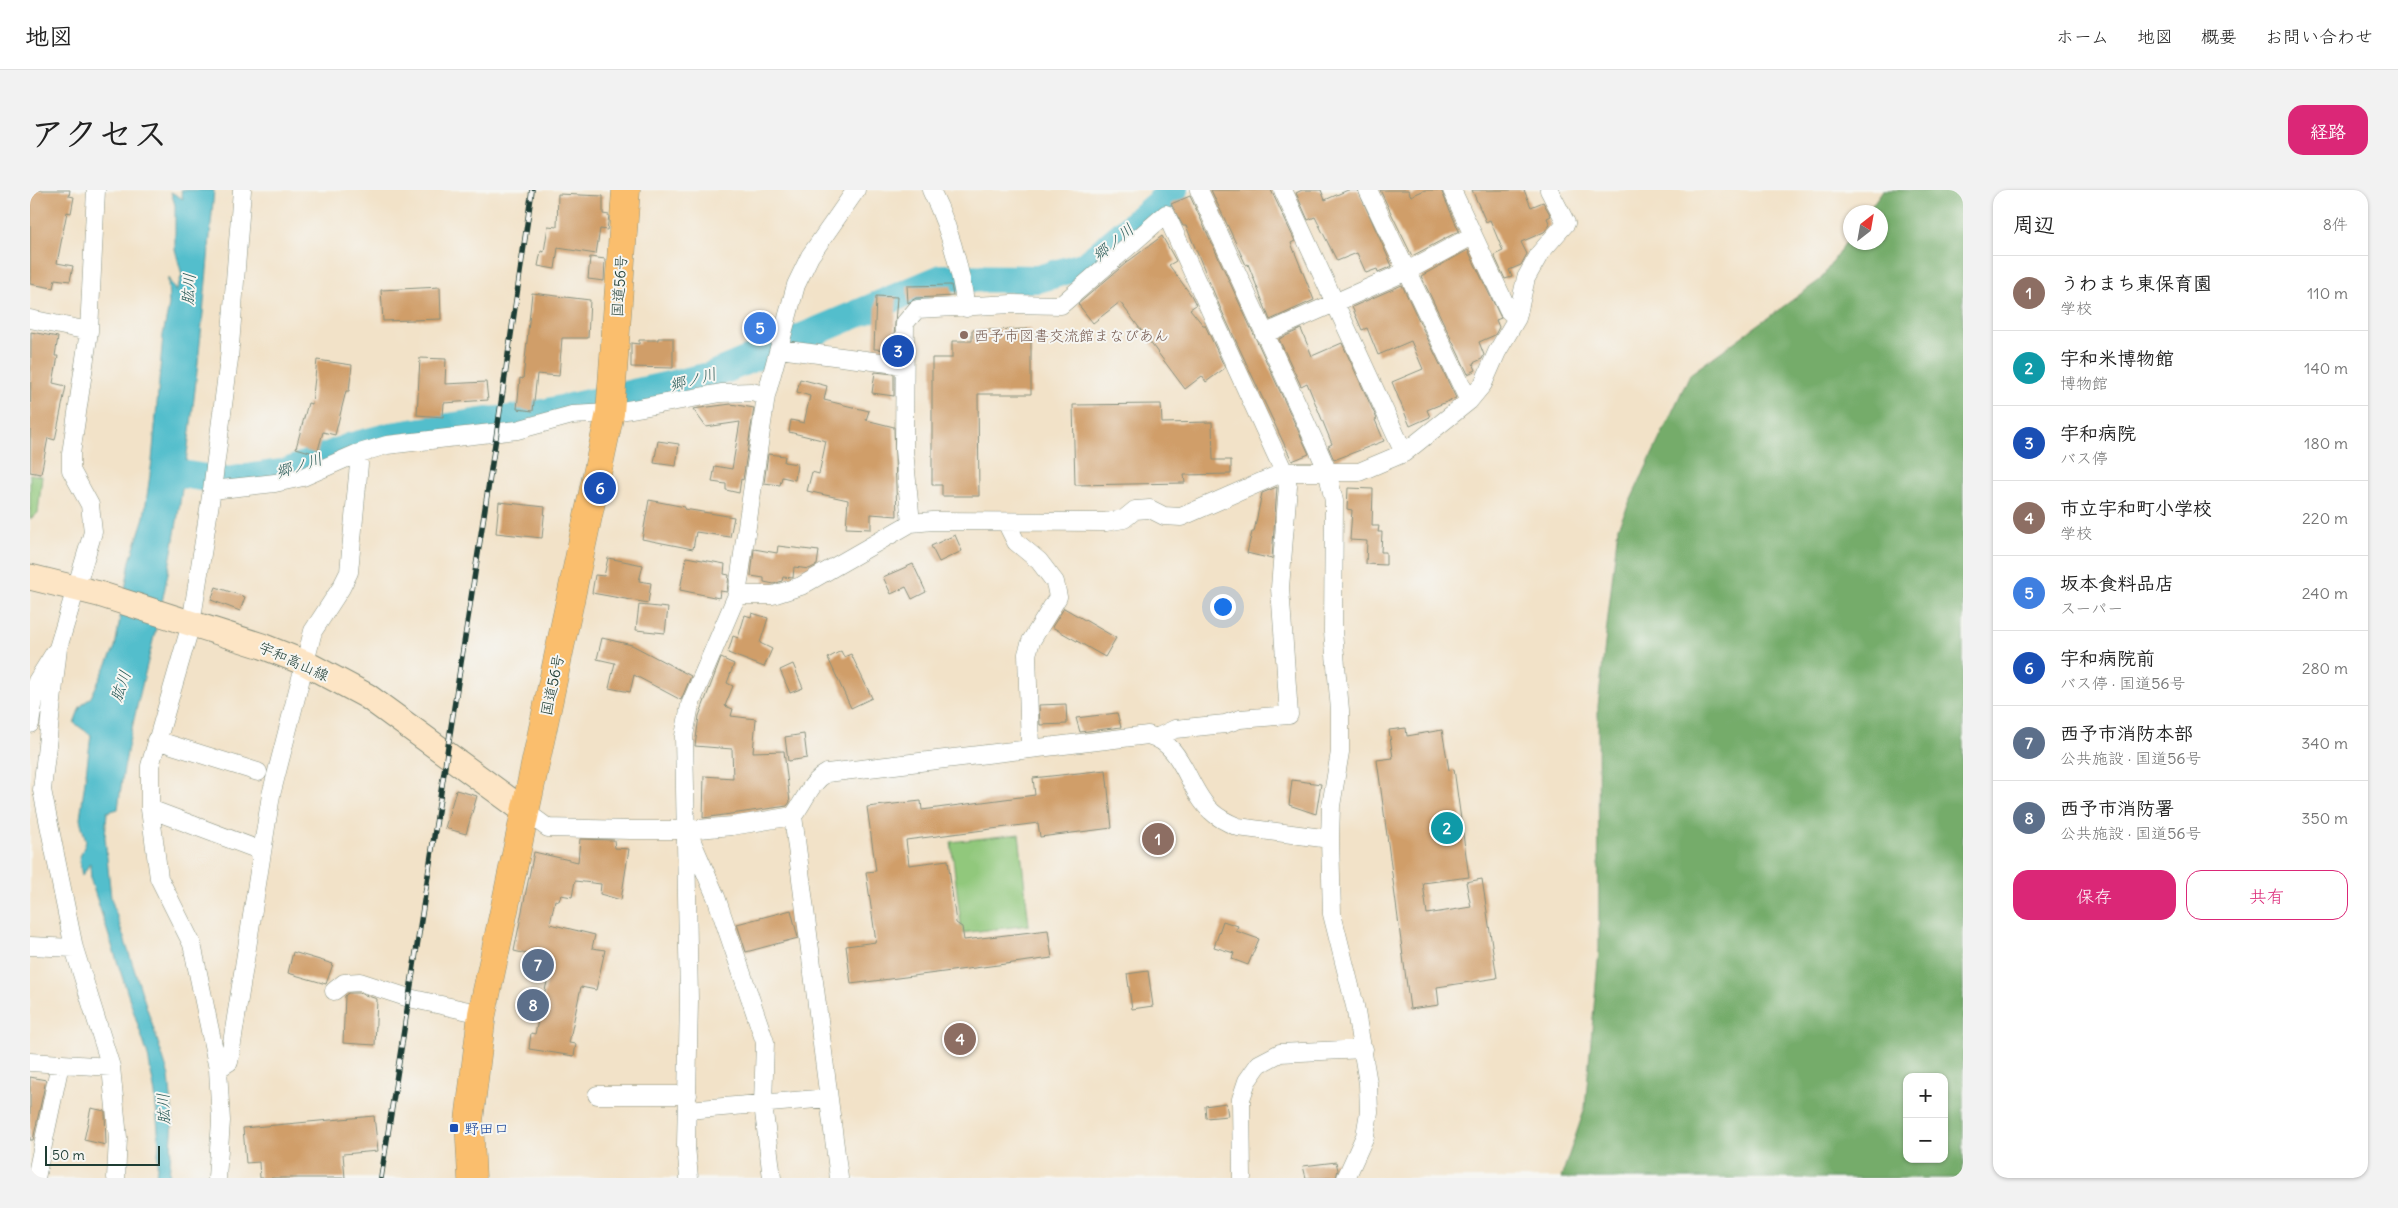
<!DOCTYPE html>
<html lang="ja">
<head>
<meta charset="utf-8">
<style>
	:root { --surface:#fff; --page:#f2f2f2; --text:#222; --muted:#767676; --line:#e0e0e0; --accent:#db2777 }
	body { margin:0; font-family:Delius,"Klee One",sans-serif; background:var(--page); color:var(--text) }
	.controls { position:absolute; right:15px; bottom:15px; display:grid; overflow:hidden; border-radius:10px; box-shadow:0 1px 4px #0004 }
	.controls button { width:45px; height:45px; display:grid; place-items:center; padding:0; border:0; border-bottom:1px solid var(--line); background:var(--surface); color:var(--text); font:25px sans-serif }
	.compass { position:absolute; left:1813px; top:15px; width:45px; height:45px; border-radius:50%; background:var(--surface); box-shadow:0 1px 4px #0004; rotate:31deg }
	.scale { position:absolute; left:15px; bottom:12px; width:115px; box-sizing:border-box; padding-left:5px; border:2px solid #1f3d34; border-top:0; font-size:14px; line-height:18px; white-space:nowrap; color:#1f3d34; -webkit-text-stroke:4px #f6f6f2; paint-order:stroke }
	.you { position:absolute; left:1192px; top:416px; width:18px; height:18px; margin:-12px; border:4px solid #fff; border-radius:50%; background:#1a73e8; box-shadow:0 0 0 8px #1a73e833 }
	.badge { display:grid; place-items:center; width:32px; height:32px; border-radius:50%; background:var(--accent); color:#fff; font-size:16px; font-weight:700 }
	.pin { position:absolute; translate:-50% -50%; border:2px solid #fff; box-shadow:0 1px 5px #0006 }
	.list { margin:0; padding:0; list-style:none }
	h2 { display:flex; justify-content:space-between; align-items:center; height:65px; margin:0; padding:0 20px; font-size:21px }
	h2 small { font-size:16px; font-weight:400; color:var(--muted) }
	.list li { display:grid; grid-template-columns:32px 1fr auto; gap:15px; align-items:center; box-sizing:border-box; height:75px; padding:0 20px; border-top:1px solid var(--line) }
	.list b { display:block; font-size:19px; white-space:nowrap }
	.list p { margin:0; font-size:16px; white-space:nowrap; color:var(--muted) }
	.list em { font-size:16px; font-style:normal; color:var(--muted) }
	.actions { display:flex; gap:10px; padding:15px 20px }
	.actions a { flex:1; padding:11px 0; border:1px solid var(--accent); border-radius:15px; text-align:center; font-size:18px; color:var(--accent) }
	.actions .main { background:var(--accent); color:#fff }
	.map { position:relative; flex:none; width:1933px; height:988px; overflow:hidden; border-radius:15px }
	header { display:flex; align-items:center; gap:30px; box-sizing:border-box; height:70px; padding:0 25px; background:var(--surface); border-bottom:1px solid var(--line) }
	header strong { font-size:24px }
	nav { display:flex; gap:28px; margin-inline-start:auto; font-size:18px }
	.intro { display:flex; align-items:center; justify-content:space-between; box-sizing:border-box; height:120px; padding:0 30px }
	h1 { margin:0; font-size:35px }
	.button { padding:12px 22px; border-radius:15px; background:var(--accent); color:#fff; font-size:18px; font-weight:700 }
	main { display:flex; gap:30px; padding:0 30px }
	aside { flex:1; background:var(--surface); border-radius:15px; box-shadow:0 1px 4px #0004 }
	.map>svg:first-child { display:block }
	.green { fill:#91c87b; stroke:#588258 }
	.forest { fill:#74ac6b; stroke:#4a7450; fill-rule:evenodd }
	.water { fill:#52becc; stroke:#387e80 }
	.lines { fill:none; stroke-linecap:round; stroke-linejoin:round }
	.river { stroke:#52becc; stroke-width:28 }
	.building { fill:#d09e69 }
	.street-casing { stroke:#88907e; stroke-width:19 }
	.secondary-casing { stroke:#88907e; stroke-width:27 }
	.highway-casing { stroke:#88907e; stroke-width:29 }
	.street { stroke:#fff; stroke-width:18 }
	.secondary { stroke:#fde5c5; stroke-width:25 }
	.highway { stroke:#fabe6d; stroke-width:28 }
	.rail-casing { stroke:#1f3d34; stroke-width:5.5 }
	.rail { stroke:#f6f6f2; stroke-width:4; stroke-dasharray:11; stroke-linecap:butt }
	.education-dot { fill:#8d6e63; stroke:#f6f6f2; stroke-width:2 }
	.transit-dot { fill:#1a4fb4; stroke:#f6f6f2; stroke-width:2 }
	.labels { text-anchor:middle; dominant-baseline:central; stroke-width:4; stroke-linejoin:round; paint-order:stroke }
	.street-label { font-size:15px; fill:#1f3d34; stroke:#f6f6f2 }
	.education-label { font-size:15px; fill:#785e54; stroke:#f6f6f2; text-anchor:start }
	.transit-label { font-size:15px; fill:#164399; stroke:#f6f6f2; text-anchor:start }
	.water-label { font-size:16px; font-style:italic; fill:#2c5d5a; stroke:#f6f6f2 }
</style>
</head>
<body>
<header>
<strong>地図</strong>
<nav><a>ホーム</a><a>地図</a><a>概要</a><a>お問い合わせ</a></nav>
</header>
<div class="intro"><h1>アクセス</h1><a class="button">経路</a></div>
<main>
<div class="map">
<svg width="1933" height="988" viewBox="0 0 1933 988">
	<rect width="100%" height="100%" fill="#f6f6f2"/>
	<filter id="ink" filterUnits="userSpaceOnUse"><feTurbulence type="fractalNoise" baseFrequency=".02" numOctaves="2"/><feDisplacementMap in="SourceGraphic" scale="10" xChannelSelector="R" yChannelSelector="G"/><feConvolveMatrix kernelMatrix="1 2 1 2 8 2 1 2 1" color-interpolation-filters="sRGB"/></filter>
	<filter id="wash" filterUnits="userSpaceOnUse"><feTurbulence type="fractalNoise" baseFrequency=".0096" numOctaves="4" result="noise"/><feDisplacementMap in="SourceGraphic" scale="20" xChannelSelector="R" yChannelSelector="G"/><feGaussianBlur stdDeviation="1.12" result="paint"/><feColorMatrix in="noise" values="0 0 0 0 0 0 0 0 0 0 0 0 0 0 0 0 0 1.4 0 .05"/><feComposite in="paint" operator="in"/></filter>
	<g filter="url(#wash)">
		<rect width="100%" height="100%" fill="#f2e2c8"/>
		<path class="green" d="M0,284L12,286L8,323L0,329Z
			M989,644L999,735L932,743L921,652Z"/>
		<path class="forest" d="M1853,0H1933V988H1531L1555,918L1569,760L1568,516L1588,337L1660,184L1790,90L1820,46V52H1850V22H1837ZM1877,887H1914V969H1877Z"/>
		<path class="water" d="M151,0H184C173,128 162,256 138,383C123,462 97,539 88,619L77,622L75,647L81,708L139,886L143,930L139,988H126L129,954L125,904L118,866L61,691L60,673L52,686L49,669L56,652L50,629L61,545L44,533L50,517L61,507L85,457L100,371L114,327L122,271L133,145L139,115L138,88L146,102L152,85L145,59V15L141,2L153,9Z"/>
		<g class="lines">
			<path class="river" d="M145,283L195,291L257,282L322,256L361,246L457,231L491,228L680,186L912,88L1008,89L1056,75L1144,0"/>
		</g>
		<g id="blocks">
			<path class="building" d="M0,0H40L39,6L44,7L41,23L37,22L27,73L43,76L40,91L25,89L23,98L0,94Z
				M1181,0H1241L1265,51L1261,53L1284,110L1240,130L1218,74L1216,75Z
				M1272,0H1291L1295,10L1318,0H1328L1362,76L1348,82L1347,79L1336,83L1327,63L1307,71L1285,27L1278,30L1266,3Z
				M1350,0H1378L1381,6L1395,0H1411L1429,41L1382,66Z
				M1442,0H1494L1501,17L1513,12L1521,26L1517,28L1520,35L1514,42L1491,52L1497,64L1491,75L1479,80L1482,87L1475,89L1464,65L1473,61L1460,30L1456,32Z
				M528,4L573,6V24L579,25L577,40L570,39L566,64L528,58L525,79L508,76L511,61L514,62L518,36L527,37Z
				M1160,6L1279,264L1262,271L1190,117L1156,36H1153L1141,14Z
				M1132,46L1146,71L1139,75L1161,105L1166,115L1160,119L1173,135H1175L1195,178L1176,192L1172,186L1155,199L1090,112L1063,133L1048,114L1096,73Z
				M1438,60L1471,128L1466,130L1469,137L1465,145L1449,152L1454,165L1452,169L1443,173L1446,180L1438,184L1391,86Z
				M560,67L575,69L574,91L558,89Z
				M921,95L923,106L886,108L878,113L877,96Z
				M1372,95L1426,208L1397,220L1400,227L1380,236L1362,192L1393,179L1381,151L1348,165L1337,138L1332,140L1322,117Z
				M410,97L411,129L353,131L351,100Z
				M502,103L560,110L558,148H532L529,186L507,184L503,221L487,219L490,188L493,189Z
				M846,106L867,107L863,160L844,159Z
				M1001,139V204H948L949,306H912V295H902V168H922V151H942V140Z
				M1271,139L1282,166L1312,153L1347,229L1345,230L1354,251L1304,270L1298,256L1302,254L1277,193L1271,196L1249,149Z
				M1,142L28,147L25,166H28L23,193L36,196L25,250L18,248L11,284L0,282Z
				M628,148H643V178L601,177V153L609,154V150H628Z
				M390,168L416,169L415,194L456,192L458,210L414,213L413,227L387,225Z
				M287,170L322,175L319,201H316L305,245L293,242L287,264L266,258L278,213L282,214Z
				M845,182L864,184V206L842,203Z
				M770,189L797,196L794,210L839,221L836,230L864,237L867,326L841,324V339L816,338L818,310L777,301L782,282L789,284L796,251L759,242L761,230L774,233L780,206L767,202Z
				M701,214L724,218L713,290L711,289L709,303L696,300V294L682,292L685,276L702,279L710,232L676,237L663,219Z
				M1131,214L1132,233L1182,232L1183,270H1201V284L1154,285L1155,293L1045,295L1043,215Z
				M628,251L649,254L646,276L624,273Z
				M738,264L755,266L754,272L767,274L765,290L752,287L750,295L734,293Z
				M1247,297L1242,369L1217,363L1222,342H1224L1232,303Z
				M1318,298L1343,299L1342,336H1349L1348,342H1352L1351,362H1356V375L1336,374L1337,351L1320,350L1322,320L1317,319Z
				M619,310L655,317L654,319L704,327L700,347L666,342L663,359L612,349Z
				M469,312L515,317L512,348L466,343Z
				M925,345L932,361L909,372L901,356Z
				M748,356L789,361L787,375L779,379L764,377L763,388L753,387L752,391L744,394L734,392V388L721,386L724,359L747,363Z
				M656,367L695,374L694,384L699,385L697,402L690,401L689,408L650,400Z
				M578,368L613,375L609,391L621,393L618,413L562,403L565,385L574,386Z
				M883,374L896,402L882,409L876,397L861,404L853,387Z
				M186,397L215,407L210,421L181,410Z
				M609,415L638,418L635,443L606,440Z
				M1034,418L1086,448L1075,467L1022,437Z
				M722,423L738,428L730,453L742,459L734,477L698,463L703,446L708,448L715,425L721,427Z
				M572,448L602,455L661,486L651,510L604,485L600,502L579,498L585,473L567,469Z
				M811,461L814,467L821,464L842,508L821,518L798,468Z
				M691,468L704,474L697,493L703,496L695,516L703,519L701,526L726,529L723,562L754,561L760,612L757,616L673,628L674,586L703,588L702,559L665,556L669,526Z
				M763,474L773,498L760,503L750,480Z
				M1036,514L1037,534L1010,535L1009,515Z
				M1087,523L1091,537L1050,542L1046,528Z
				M1376,538L1377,546L1412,540L1419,580L1424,579L1439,687L1393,693L1397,724L1441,717L1436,692L1452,689L1467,788L1407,797L1409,815L1380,819L1347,570L1363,568L1359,540Z
				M774,544L777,568L758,571L755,547Z
				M1076,580L1082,638L1010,647L1008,633L876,650L879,675L918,670L926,733L932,737L934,750L1018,740L1022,768L821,794L816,756L846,752L836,682L846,681L837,617L891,611L892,620L1005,605L1003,588Z
				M1262,590L1291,594L1286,624L1259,615Z
				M426,600L447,606L436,644L415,638Z
				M550,649L584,650L585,658L599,659L591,710L570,704L571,694L545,691L542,707L531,705L529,711L525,710L520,734L565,745L562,758L575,760L566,800L551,797L539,853L546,854L544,866L499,859L501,843L505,844L522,770L484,761L504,662L548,672Z
				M761,720L768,748L716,762L707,734Z
				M1193,731L1208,736L1206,741L1229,749L1218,775L1202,769L1204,763L1184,757Z
				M263,762L303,774L296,794L258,783Z
				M1118,781L1123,816L1102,819L1097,784Z
				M318,803H329L347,809L345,855L313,853L315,806Z
				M0,887L16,890L3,950H0Z
				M1196,913L1198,926L1176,928L1175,916Z
				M61,918L75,921L76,955L54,950Z
				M344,926L348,961L313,964L315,988H230L229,972L216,973L213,938Z
				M1306,972L1308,980L1306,988H1276L1273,976Z"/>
		</g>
	</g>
	<g filter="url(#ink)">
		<use href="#blocks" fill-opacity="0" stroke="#88907e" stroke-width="1"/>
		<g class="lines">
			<defs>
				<path id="street" d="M66,0L59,141L41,264V280L60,315L63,342L28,458L12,600L44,758L81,877L88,948L86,988
					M901,0C920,38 930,76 936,118
					M1169,0L1287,257L1297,280L1304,311L1303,442L1310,520V562L1301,616L1300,649L1302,724L1325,816L1338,893L1339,922L1335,946L1316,988
					M1253,0L1374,263
					M1338,0L1439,211
					M1422,0L1478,120L1487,128
					M0,129L59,141
					M1234,144L1377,81L1442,46
					M749,159L874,175
					M182,300L245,293L273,287L326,264L357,255L487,240L542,225L580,223L691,203L722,202L736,206
					M976,332L986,352L1009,371L1025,392L1028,407L1001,451L997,464L1000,558
					M881,333L874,260L875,133L887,119L982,114L1031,115L1136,24L1254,282L1258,296L1250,398L1259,525L1210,529L1195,534L1145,539L1128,547
					M707,405H743L771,396L881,333L903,331L1076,332L1094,329L1105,320L1120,319L1134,326L1151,327L1254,282H1329L1374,263L1439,211L1453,194L1467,162L1487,128L1496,88L1510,63L1536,33L1519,0
					M0,534L7,491L25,462
					M126,550L228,582
					M120,619L232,661
					M496,622L518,638L601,640H657L702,636L763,626C776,610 779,593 797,583L1118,545C1154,554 1157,599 1181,621C1189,629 1198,633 1208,637L1300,649
					M763,626L809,988
					M660,647L686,707L735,852L733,914L742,988
					M0,756L44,758
					M304,801L314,793L330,792L379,808L452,824
					M0,872L81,877
					M188,879L199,872L241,605L283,441L311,398L319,382L329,274L326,264
					M567,905H658
					M658,920L798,908
					M6,988L30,874
					M187,988L191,931L188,879L162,754L129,688L120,619V576L161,434L182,300L199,169L212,0
					M659,988L656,956L659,810L654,546L660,515L707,405L736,206L766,95L780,66L826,0
					M1212,988L1211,909L1217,891L1229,874L1250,863L1334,859"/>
				<path id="secondary" d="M0,387L69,404L232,456L275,473L337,506L496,622"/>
				<path id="highway" d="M442,988L439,931L452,824L580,223L596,0"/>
			</defs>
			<use href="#street" class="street-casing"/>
			<use href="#secondary" class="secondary-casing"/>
			<use href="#highway" class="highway-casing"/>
			<use href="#street" class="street"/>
			<use href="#secondary" class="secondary"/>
			<use href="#highway" class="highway"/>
			<defs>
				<path id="rail" d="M351,988L467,241L502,0"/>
			</defs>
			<use href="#rail" class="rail-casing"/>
			<use href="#rail" class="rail"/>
		</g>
	</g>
	<circle class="education-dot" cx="934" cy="145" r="5"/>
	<rect class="transit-dot" x="419" y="933" width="10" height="10" rx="2.5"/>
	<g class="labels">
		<g class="street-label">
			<text transform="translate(589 96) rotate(-86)">国道56号</text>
			<text transform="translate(264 471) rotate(24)">宇和高山線</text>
			<text transform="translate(522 495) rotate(-78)">国道56号</text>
		</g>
		<g class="education-label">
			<text x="944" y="145">西予市図書交流館まなびあん</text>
		</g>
		<g class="transit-label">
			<text x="434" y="938">野田口</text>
		</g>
		<g class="water-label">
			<text transform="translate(1083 52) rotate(-40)">郷ノ川</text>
			<text transform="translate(158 99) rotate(-86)">肱川</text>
			<text transform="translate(663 189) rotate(-15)">郷ノ川</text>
			<text transform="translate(269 275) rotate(-18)">郷ノ川</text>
			<text transform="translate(90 496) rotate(-71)">肱川</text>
			<text transform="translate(133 919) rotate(-92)">肱川</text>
		</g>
	</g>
</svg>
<div class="controls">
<button>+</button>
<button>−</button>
</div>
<svg class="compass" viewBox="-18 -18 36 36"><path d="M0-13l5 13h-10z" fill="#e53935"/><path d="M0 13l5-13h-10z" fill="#767676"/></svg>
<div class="scale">50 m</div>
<div class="you"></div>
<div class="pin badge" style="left:1128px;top:649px;background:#8d6e63">1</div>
<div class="pin badge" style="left:1417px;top:638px;background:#0f9aa8">2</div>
<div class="pin badge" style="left:868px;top:161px;background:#1a4fb4">3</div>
<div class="pin badge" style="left:930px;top:849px;background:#8d6e63">4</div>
<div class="pin badge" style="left:730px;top:138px;background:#3f7fe0">5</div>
<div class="pin badge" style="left:570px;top:298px;background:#1a4fb4">6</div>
<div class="pin badge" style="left:508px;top:775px;background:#5c6f8a">7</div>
<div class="pin badge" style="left:503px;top:815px;background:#5c6f8a">8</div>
</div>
<aside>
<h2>周辺<small>8件</small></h2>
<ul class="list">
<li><span class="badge" style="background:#8d6e63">1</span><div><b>うわまち東保育園</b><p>学校</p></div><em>110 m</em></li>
<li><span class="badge" style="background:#0f9aa8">2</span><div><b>宇和米博物館</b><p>博物館</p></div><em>140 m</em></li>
<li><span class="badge" style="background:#1a4fb4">3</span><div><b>宇和病院</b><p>バス停</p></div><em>180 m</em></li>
<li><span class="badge" style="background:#8d6e63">4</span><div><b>市立宇和町小学校</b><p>学校</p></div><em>220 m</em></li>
<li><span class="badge" style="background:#3f7fe0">5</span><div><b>坂本食料品店</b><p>スーパー</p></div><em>240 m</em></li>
<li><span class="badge" style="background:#1a4fb4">6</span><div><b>宇和病院前</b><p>バス停 · 国道56号</p></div><em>280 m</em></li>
<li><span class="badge" style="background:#5c6f8a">7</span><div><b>西予市消防本部</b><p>公共施設 · 国道56号</p></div><em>340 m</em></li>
<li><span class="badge" style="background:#5c6f8a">8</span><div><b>西予市消防署</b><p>公共施設 · 国道56号</p></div><em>350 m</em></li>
</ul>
<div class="actions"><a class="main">保存</a><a>共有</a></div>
</aside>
</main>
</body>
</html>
